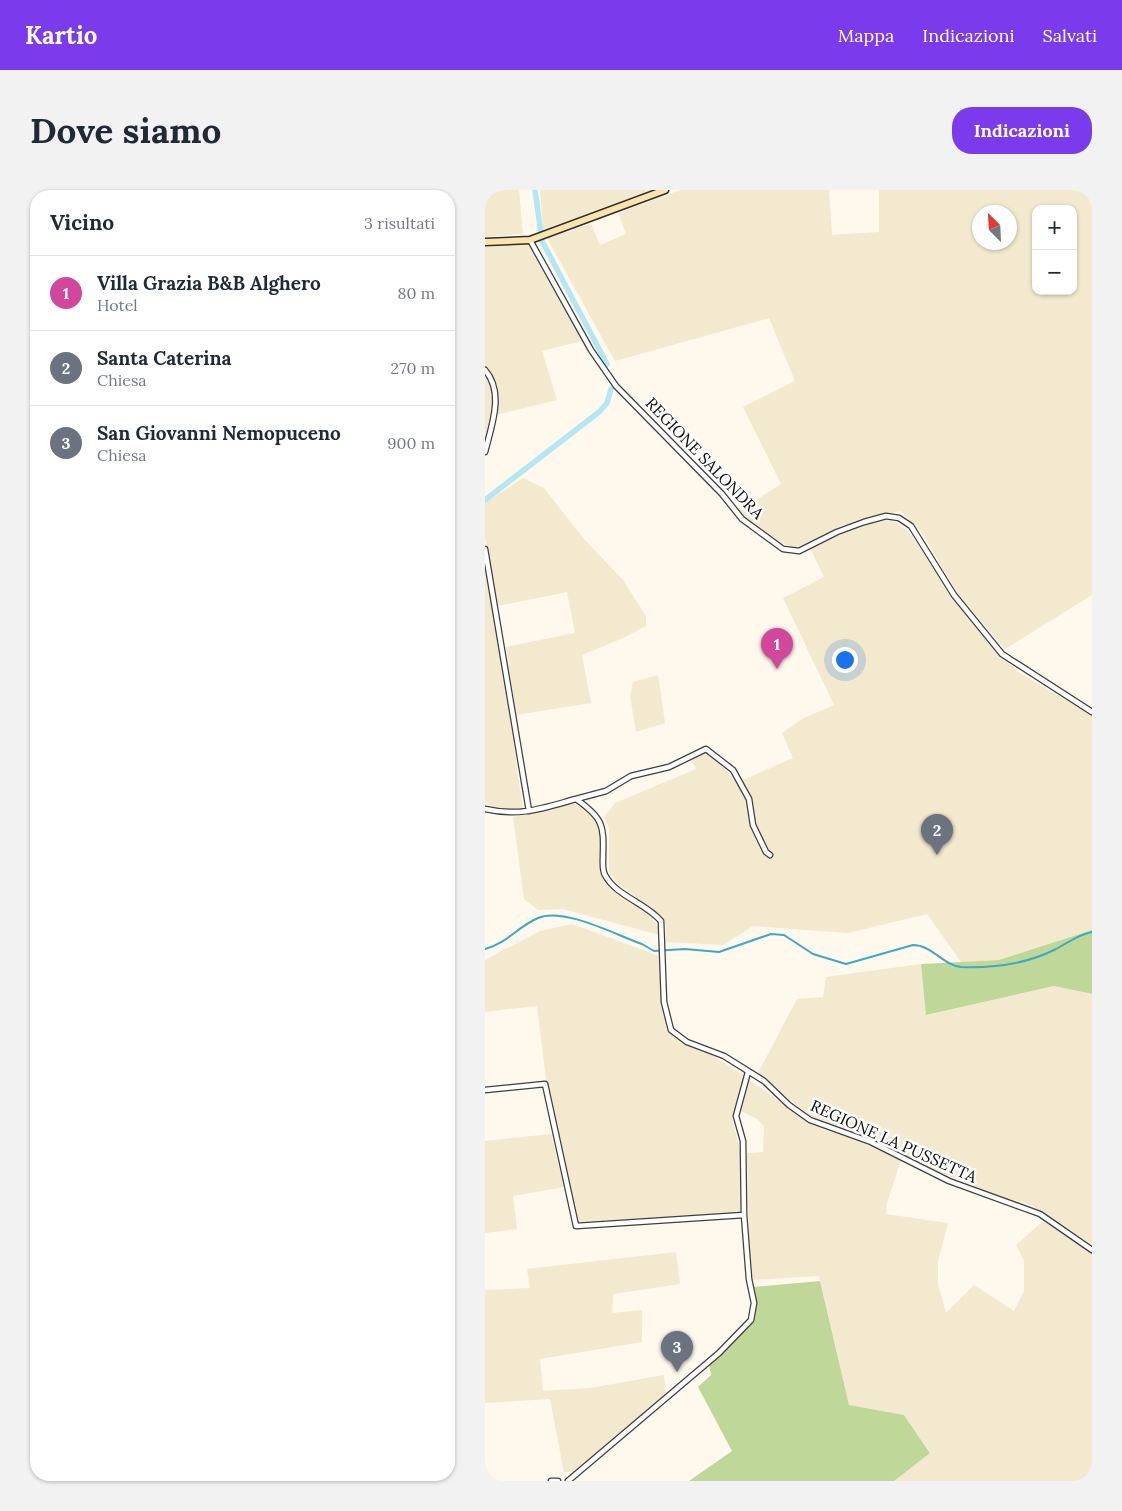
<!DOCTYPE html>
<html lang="it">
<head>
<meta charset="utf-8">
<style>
	:root { --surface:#fff; --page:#f2f2f3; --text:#1f2937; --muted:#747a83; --line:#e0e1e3; --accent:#7c3aed }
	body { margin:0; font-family:Lora,serif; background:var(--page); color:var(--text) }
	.controls { position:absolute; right:15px; top:15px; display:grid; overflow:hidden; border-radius:10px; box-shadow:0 1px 4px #0004 }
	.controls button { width:45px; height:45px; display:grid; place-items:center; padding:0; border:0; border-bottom:1px solid var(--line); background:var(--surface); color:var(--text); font:25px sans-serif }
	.compass { position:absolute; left:487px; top:15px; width:45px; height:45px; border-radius:50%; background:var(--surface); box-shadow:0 1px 4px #0004; rotate:336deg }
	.you { position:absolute; left:359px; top:469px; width:18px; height:18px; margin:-12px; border:4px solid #fff; border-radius:50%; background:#1a73e8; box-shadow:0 0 0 8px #1a73e833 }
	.badge { display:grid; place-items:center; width:32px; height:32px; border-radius:50%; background:var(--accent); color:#fff; font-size:16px; font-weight:700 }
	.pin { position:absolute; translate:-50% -41px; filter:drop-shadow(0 1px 2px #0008) }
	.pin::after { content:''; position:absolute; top:26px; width:18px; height:15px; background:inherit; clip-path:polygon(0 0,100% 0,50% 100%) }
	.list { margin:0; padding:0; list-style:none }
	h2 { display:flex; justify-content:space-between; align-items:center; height:65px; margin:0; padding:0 20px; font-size:21px }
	h2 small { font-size:16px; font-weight:400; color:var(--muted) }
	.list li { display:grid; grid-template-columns:32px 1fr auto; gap:15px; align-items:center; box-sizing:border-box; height:75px; padding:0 20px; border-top:1px solid var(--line) }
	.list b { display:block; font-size:19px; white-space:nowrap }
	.list p { margin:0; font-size:16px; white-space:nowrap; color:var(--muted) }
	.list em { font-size:16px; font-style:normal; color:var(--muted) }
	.map { position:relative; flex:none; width:607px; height:1291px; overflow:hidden; border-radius:20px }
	header { display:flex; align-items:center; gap:30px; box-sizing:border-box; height:70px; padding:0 25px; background:var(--accent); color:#fff }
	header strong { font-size:24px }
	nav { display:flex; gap:28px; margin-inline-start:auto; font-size:18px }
	.intro { display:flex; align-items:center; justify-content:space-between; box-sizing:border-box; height:120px; padding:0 30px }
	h1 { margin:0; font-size:35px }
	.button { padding:12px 22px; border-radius:20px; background:var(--accent); color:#fff; font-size:18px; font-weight:700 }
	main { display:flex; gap:30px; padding:0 30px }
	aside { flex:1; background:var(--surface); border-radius:20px; box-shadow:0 1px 4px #0004 }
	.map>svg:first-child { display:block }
	.farmland { fill:#f3e9ce; fill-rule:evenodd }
	.forest { fill:#bfd798 }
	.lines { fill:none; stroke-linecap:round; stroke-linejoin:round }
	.stream { stroke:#3ea9c7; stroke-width:2 }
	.canal { stroke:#b4e7f3; stroke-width:5.5 }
	.minor-casing { stroke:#3f3f3f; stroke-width:7 }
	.secondary-casing { stroke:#2e2e2e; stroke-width:9 }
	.minor { stroke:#fff; stroke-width:4.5 }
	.secondary { stroke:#fbe4ab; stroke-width:6 }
	.labels { text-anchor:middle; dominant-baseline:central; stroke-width:5; stroke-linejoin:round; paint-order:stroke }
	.street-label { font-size:16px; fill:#0c0c0c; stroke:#fff }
</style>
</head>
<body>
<header>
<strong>Kartio</strong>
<nav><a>Mappa</a><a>Indicazioni</a><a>Salvati</a></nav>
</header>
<div class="intro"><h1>Dove siamo</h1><a class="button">Indicazioni</a></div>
<main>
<aside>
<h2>Vicino<small>3 risultati</small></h2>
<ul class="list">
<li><span class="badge" style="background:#d1479c">1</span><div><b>Villa Grazia B&amp;B Alghero</b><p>Hotel</p></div><em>80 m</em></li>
<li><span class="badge" style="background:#6b7280">2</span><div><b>Santa Caterina</b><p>Chiesa</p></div><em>270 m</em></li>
<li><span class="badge" style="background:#6b7280">3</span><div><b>San Giovanni Nemopuceno</b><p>Chiesa</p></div><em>900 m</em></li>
</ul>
</aside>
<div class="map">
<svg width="607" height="1291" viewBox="0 0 607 1291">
	<rect width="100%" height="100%" fill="#fef8ed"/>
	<path class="farmland" d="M0,0H34L38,44L0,47Z
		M55,0H169L58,40Z
		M195,0H344L347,45L394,42V0H607V405L520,459L475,407L436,342L415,321L359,335L310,358L291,351L253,322L296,294L258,217L310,191L284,128L130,171L62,48L106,34L115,55L141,44L133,23ZM551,19H588V101H551ZM494,22H524V52H494Z
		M45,53L97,151L57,161L72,210L6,226L0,249V57Z
		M38,288L59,298L99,349L138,390L161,426V436L138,448L97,465L106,513L31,525L21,457L90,443L82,402L13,416L0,348V313Z
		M400,330L411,332L427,346L466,404L513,465L536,484L607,525V740L514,770L476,772L442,724L363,743L268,736L238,755L181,752V737L178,727L132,693L124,682V638L119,627L130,613L211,579L205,569L220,562L233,570L250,591L258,590L308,568L297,543L319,528L349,515L298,408L339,387L325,358L375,336Z
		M0,369L25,528L38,620H18L0,613Z
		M173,485L180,533L151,542L145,506L148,492Z
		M87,613L102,619L112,632L116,654L115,683L127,700L165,725L173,737L174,745L78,719L53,720L39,709L28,627Z
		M87,734L174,766L181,835L196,852L229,866L259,886L247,929L256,963V1023L93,1032L61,889L52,816L0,822V770L55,741Z
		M436,774L442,825L569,796L607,804V1057L546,1015L505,1003L452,981L377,944L347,936L324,925L273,883L312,809L338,807L341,787Z
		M263,889L330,936L374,951L416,970L402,1013L401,1024L463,1033L453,1071V1094L461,1123L489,1095L529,1121L539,1101V1071L531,1055L558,1031L607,1064V1291H409L445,1262L419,1225L364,1215L334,1086L267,1090L265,1083L262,963L278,962L279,936L272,929L256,921Z
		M66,944L79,997L28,1006L32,1039L0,1043V951Z
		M191,1062L195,1094L128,1104L127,1123L157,1120V1152L55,1169L58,1201L105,1198L179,1185L181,1205L91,1280L79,1283L65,1209L0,1213V1100L45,1098L42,1079Z"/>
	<path class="forest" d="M607,740V804L569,796L441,825L436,774L514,770Z
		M335,1091L364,1215L419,1225L445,1263L409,1291H204L247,1261L213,1197L226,1185L224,1175L267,1131L272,1115L268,1097Z"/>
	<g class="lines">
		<path class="stream" d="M0,759C24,752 32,737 53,728C79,717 131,745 157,754L169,761L200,759L234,762L286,744L299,745L328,764L361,774L428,755C447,755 459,776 476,777C507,778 541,774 569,760C583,753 592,745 607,742"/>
		<path class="canal" d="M50,0L57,51L122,174
			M0,310L114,222L122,213L126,199"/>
		<defs>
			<path id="minor" d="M45,50L106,160L131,196L237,304L257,329L298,359L314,361L352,342L379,332L401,326L414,328L426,336L469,405L517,464L607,522
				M0,180C20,203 6,237 0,262
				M0,359L44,621
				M91,609L121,601L146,586L184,577L221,559L248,580L264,609L268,635L281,662L285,665
				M0,619C35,627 58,618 91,609C118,628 119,635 118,666C118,672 117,680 120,685C131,706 161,713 176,731L179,812L186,840L202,852L239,866L279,891L304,915L325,930L386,952L464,991L555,1024L607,1060
				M0,900L60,894L91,1036L259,1025
				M66,1291H73
				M83,1291L234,1163L266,1130L269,1113L264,1089L259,1025L258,951L251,926L263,882"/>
			<path id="secondary" d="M0,52L45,50L180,0"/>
		</defs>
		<use href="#minor" class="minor-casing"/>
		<use href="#secondary" class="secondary-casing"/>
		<use href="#minor" class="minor"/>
		<use href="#secondary" class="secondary"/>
	</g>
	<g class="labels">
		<g class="street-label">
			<text transform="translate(220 268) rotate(46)">REGIONE SALONDRA</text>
			<text transform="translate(409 951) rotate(24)">REGIONE LA PUSSETTA</text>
		</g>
	</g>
</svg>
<div class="controls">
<button>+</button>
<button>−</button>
</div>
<svg class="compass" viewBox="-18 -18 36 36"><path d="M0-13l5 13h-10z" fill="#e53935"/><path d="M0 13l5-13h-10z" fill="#747a83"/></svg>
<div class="you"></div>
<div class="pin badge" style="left:292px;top:479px;background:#d1479c">1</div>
<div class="pin badge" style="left:452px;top:665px;background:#6b7280">2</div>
<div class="pin badge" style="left:192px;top:1182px;background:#6b7280">3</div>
</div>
</main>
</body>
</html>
